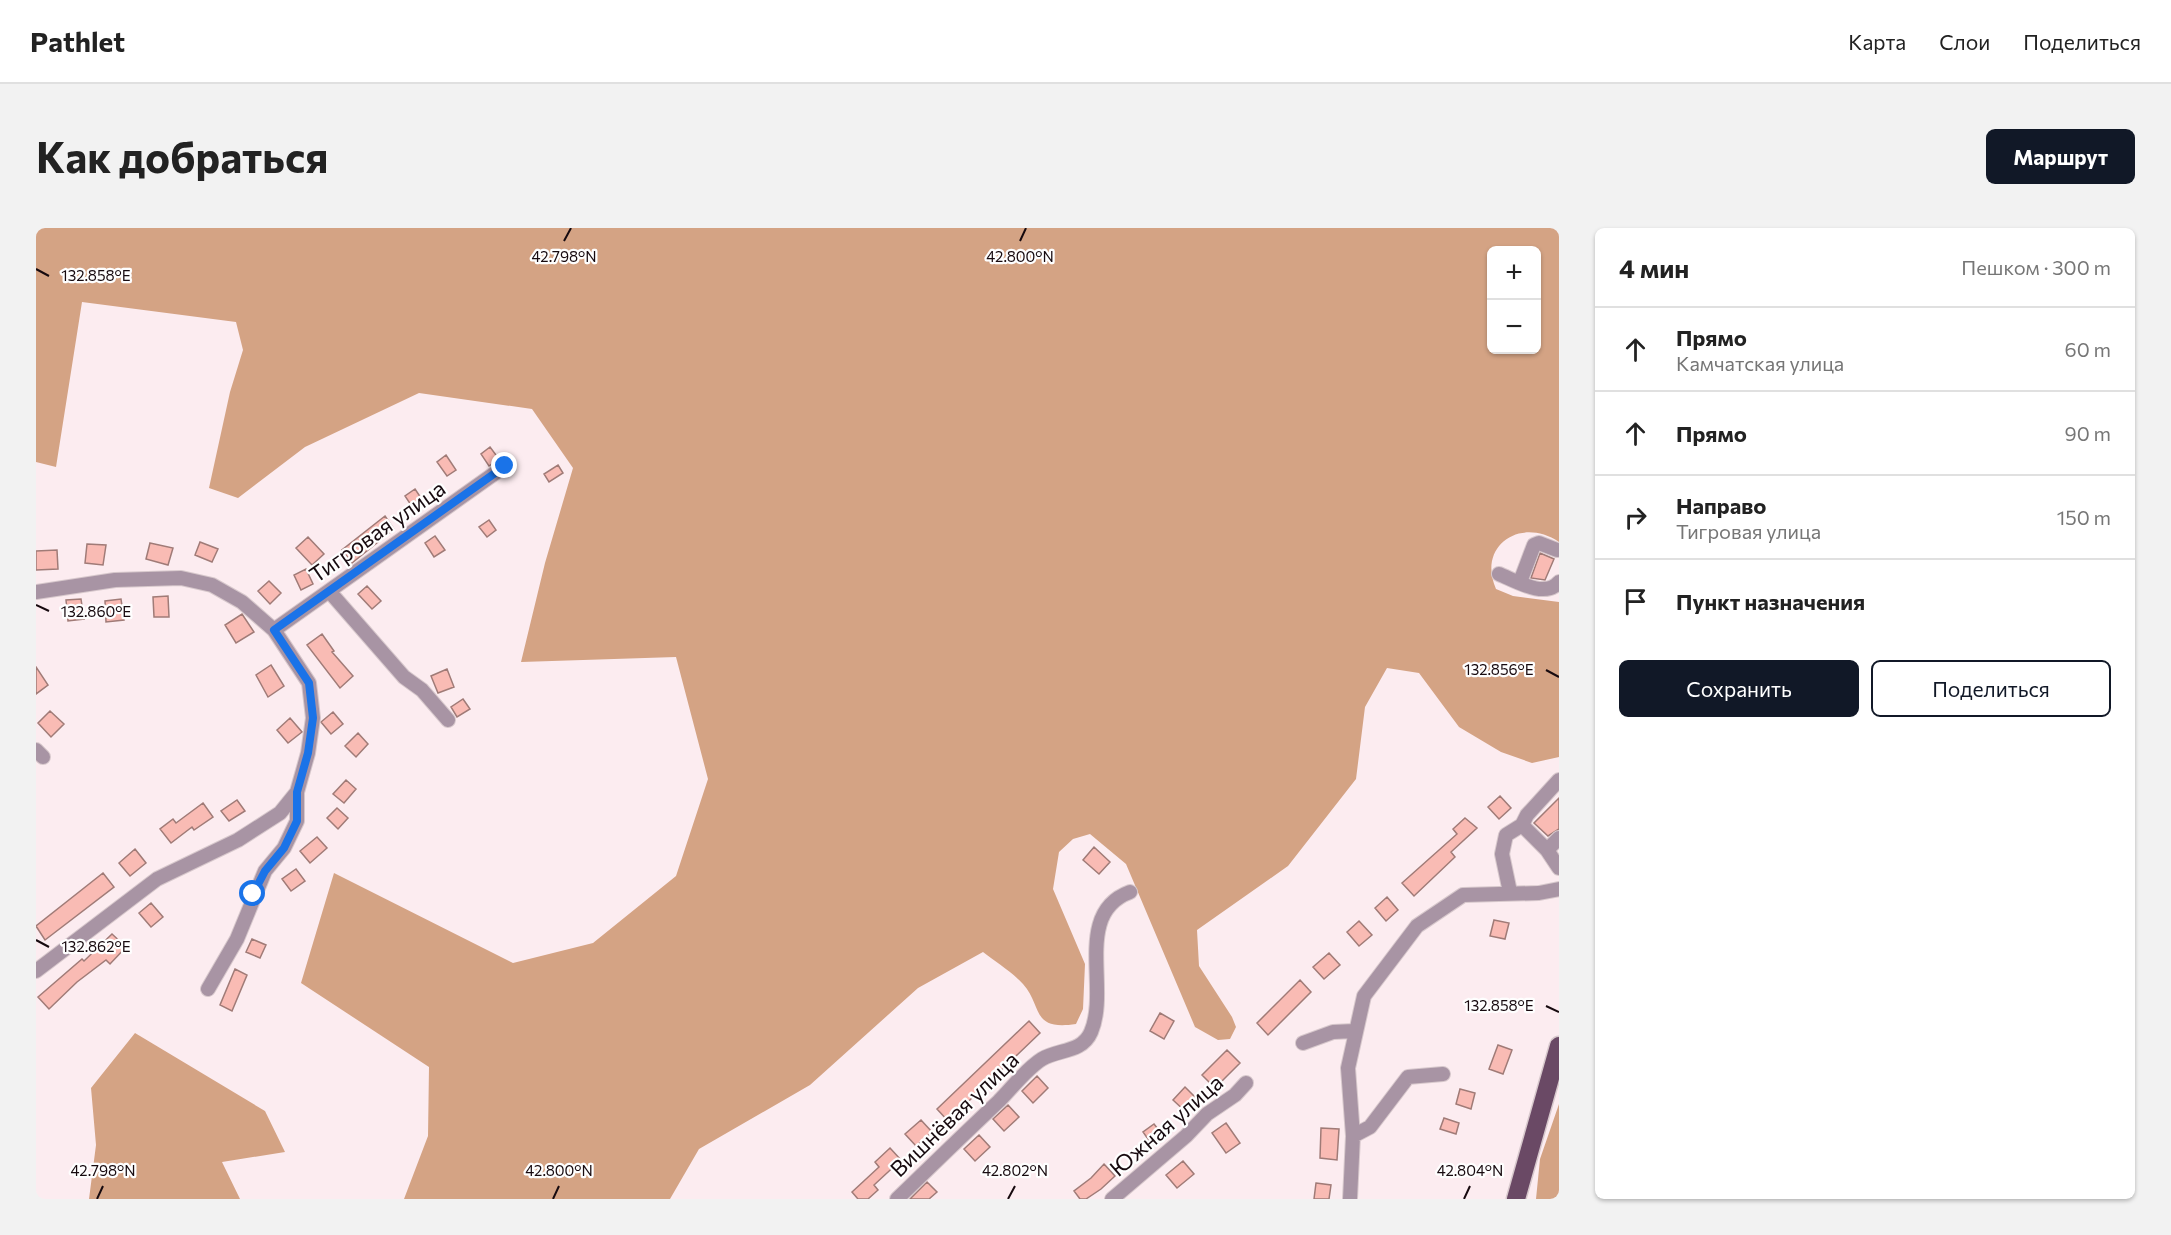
<!DOCTYPE html>
<html lang="ru">
<head>
<meta charset="utf-8">
<style>
	:root { --surface:#fff; --page:#f2f2f2; --text:#222; --muted:#767676; --line:#e0e0e0; --accent:#111827 }
	body { margin:0; font-family:Commissioner,sans-serif; background:var(--page); color:var(--text) }
	.controls { position:absolute; right:18px; top:18px; display:grid; overflow:hidden; border-radius:9px; box-shadow:0 2px 4px #0004 }
	.controls button { width:54px; height:54px; display:grid; place-items:center; padding:0; border:0; border-bottom:2px solid var(--line); background:var(--surface); color:var(--text); font:30px sans-serif }
	.stop { position:absolute; width:18px; height:18px; margin:-14px; border:4px solid #1a73e8; border-radius:50%; background:#fff }
	.stop.end { background:#1a73e8; border-color:#fff; box-shadow:0 2px 6px #0008 }
	.list { margin:0; padding:0; list-style:none }
	h2 { display:flex; justify-content:space-between; align-items:center; height:78px; margin:0; padding:0 24px; font-size:26px }
	h2 small { font-size:20px; font-weight:400; color:var(--muted) }
	.list li { display:grid; grid-template-columns:39px 1fr auto; gap:18px; align-items:center; box-sizing:border-box; height:84px; padding:0 24px; border-top:2px solid var(--line) }
	.list b { display:block; font-size:22px; white-space:nowrap }
	.list p { margin:0; font-size:20px; white-space:nowrap; color:var(--muted) }
	.list em { font-size:20px; font-style:normal; color:var(--muted) }
	.actions { display:flex; gap:12px; padding:18px 24px }
	.actions a { flex:1; padding:14px 0; border:2px solid var(--accent); border-radius:9px; text-align:center; font-size:21px; color:var(--accent) }
	.actions .main { background:var(--accent); color:#fff }
	.icon { flex:none; width:33px; height:33px; fill:none; stroke:currentColor; stroke-width:2; stroke-linecap:round; stroke-linejoin:round }
	.map { position:relative; flex:none; width:1523px; height:971px; overflow:hidden; border-radius:9px }
	header { display:flex; align-items:center; gap:36px; box-sizing:border-box; height:84px; padding:0 30px; background:var(--surface); border-bottom:2px solid var(--line) }
	header strong { font-size:28px }
	nav { display:flex; gap:33px; margin-inline-start:auto; font-size:21px }
	.intro { display:flex; align-items:center; justify-content:space-between; box-sizing:border-box; height:144px; padding:0 36px }
	h1 { margin:0; font-size:42px }
	.button { padding:15px 27px; border-radius:9px; background:var(--accent); color:#fff; font-size:21px; font-weight:700 }
	main { display:flex; gap:36px; padding:0 36px }
	aside { flex:1; background:var(--surface); border-radius:9px; box-shadow:0 2px 4px #0004 }
	.map>svg:first-child { display:block }
	.forest { fill:#d4a384; fill-rule:evenodd }
	.building { fill:#f9bbb4; stroke:#a07b77; stroke-width:1.5 }
	.lines { fill:none; stroke-linecap:round; stroke-linejoin:round }
	.minor-casing { stroke:#d7c8cc; stroke-width:16 }
	.major-casing { stroke:#d7c8cc; stroke-width:21 }
	.minor { stroke:#a894a4; stroke-width:14 }
	.major { stroke:#6a4965; stroke-width:18 }
	.route { stroke:#1a73e8; stroke-width:8 }
	.ticks { fill:none; stroke:#170a0f; stroke-width:2 }
	.labels { text-anchor:middle; dominant-baseline:central; stroke-width:4.5; stroke-linejoin:round; paint-order:stroke }
	.street-label { font-size:22px; fill:#170a0f; stroke:#fefefe }
	.ticks-label { font-size:15px; text-anchor:middle; fill:#170a0f; stroke:#fefefe; stroke-width:4.5; stroke-linejoin:round; paint-order:stroke }
</style>
</head>
<body>
<header>
<strong>Pathlet</strong>
<nav><a>Карта</a><a>Слои</a><a>Поделиться</a></nav>
</header>
<div class="intro"><h1>Как добраться</h1><a class="button">Маршрут</a></div>
<main>
<div class="map">
<svg width="1523" height="971" viewBox="0 0 1523 971">
	<rect width="100%" height="100%" fill="#fcecf0"/>
	<path class="forest" d="M0,0H1523V314C1484,288 1441,318 1460,361L1477,368L1523,374V529L1496,535L1465,524L1423,499L1383,445L1351,440L1329,479L1320,551L1252,638L1161,702L1163,738L1196,789L1200,799L1194,811L1182,812L1159,799L1090,636L1054,606L1037,611L1023,624L1017,661L1049,736L1047,781L1040,796C994,803 1007,778 987,756C976,744 960,734 947,724L882,760L774,857L663,921L634,971H368L392,908L393,839L265,755L298,645L477,735L557,715L640,648L672,551L640,429L485,434L509,335L537,240L496,181L383,165L269,219L202,270L173,260L194,164L207,122L200,94L46,74L20,239L0,234ZM1500,22V122H1456V22Z
		M99,805L229,883L249,924L186,934L204,971H53L60,917L55,860Z
		M1523,876V971H1500L1504,931Z"/>
	<path class="building" d="M454,219L463,231L453,238L445,226Z
		M410,227L420,242L411,248L401,234Z
		M522,237L527,245L513,254L508,246Z
		M379,261L389,276L379,283L369,268Z
		M349,288L358,301L316,335L306,322Z
		M453,292L460,302L451,309L443,299Z
		M399,308L409,322L398,329L389,315Z
		M272,309L288,326L276,337L260,320Z
		M164,314L182,321L176,334L159,327Z
		M114,315L137,320L132,337L110,331Z
		M51,316L70,317L67,337L49,335Z
		M21,322L22,341L0,342V323Z
		M1504,325L1518,331L1509,352L1495,350Z
		M270,341L277,356L265,362L258,347Z
		M233,353L245,365L234,376L222,363Z
		M331,358L345,373L336,381L322,366Z
		M132,368L133,389H118L117,369Z
		M45,371L48,391L32,393L30,372Z
		M85,371L88,392L70,394L69,373Z
		M206,386L218,404L200,415L189,397Z
		M286,406L298,423L296,424L317,448L304,460L271,417Z
		M235,437L248,458L232,469L220,447Z
		M0,439L12,457L0,466Z
		M411,441L418,459L402,465L395,448Z
		M427,471L434,481L421,489L415,479Z
		M14,483L28,496L15,509L2,495Z
		M297,484L307,496L295,506L285,494Z
		M254,490L266,504L252,515L241,502Z
		M322,505L332,516L320,529L309,518Z
		M310,552L320,561L308,575L297,566Z
		M1464,568L1475,580L1463,591L1452,579Z
		M1523,570V601L1512,608L1498,595Z
		M201,572L209,583L193,593L185,583Z
		M167,575L177,589L158,602L156,599L135,615L124,601L137,591L140,595Z
		M301,580L312,590L302,601L291,590Z
		M1429,590L1441,600L1415,624L1419,629L1378,668L1366,655L1421,606L1417,601Z
		M281,609L291,620L274,635L264,623Z
		M1058,619L1074,634L1063,646L1047,632Z
		M99,621L110,635L94,648L83,635Z
		M260,641L269,653L255,663L246,651Z
		M67,645L78,659L9,712L0,698Z
		M1351,669L1362,682L1350,693L1339,680Z
		M115,675L127,689L115,699L103,685Z
		M1458,692L1473,695L1469,711L1454,708Z
		M1323,693L1336,707L1323,718L1311,704Z
		M76,706L90,719L74,736L70,732L41,754L13,781L2,769L46,731L48,733Z
		M216,711L230,717L224,730L210,724Z
		M1293,725L1304,737L1288,751L1277,739Z
		M199,741L211,747L196,783L184,777Z
		M1264,752L1275,764L1232,807L1221,795Z
		M1124,785L1138,793L1128,811L1114,803Z
		M993,793L1004,805L912,893L901,881Z
		M1462,817L1476,822L1467,846L1453,841Z
		M1191,822L1204,835L1179,860L1166,847Z
		M1001,848L1012,860L997,875L986,863Z
		M1149,859L1162,872L1150,884L1137,872Z
		M1424,861L1439,865L1435,881L1420,876Z
		M972,877L983,889L968,903L957,891Z
		M1408,890L1423,895L1420,906L1404,901Z
		M885,892L896,904L880,918L869,906Z
		M1190,895L1204,915L1190,925L1176,905Z
		M1118,896L1125,905L1114,914L1107,904Z
		M1285,900L1303,901L1301,932L1284,930Z
		M943,907L954,919L939,933L928,921Z
		M854,920L865,932L838,957L842,962L832,971H822L816,964L843,939L839,934Z
		M1147,933L1158,946L1141,960L1130,947Z
		M1068,936L1079,948L1065,961L1050,971H1044L1038,963L1055,950Z
		M891,954L901,964L893,971H874Z
		M1280,955L1295,957L1293,971H1278Z"/>
	<g class="lines">
		<defs>
			<path id="minor" d="M1463,346C1480,353 1509,371 1523,354
				M1484,354L1498,317L1503,315L1521,322
				M293,363L368,449L386,462L412,492
				M0,364L79,352L145,350L176,357L206,374L238,402L273,455L277,490L272,525L261,564L244,585L202,612L121,651L0,743
				M238,402L469,238
				M0,522L7,529
				M1523,552L1491,587L1486,597L1511,622L1523,640
				M1511,622L1523,610
				M1474,664L1466,626L1470,607L1486,597
				M172,761L201,711L229,643L248,620L261,593V564
				M1267,815L1297,804L1318,803
				M1317,908L1334,899L1372,849L1407,846
				M861,971C895,938 929,905 963,873C976,860 990,841 1006,831C1022,821 1046,825 1055,804C1074,760 1037,685 1094,664
				M1076,971L1150,908L1171,886L1199,867L1210,855
				M1314,971L1317,908L1312,840L1328,768L1381,698L1427,667L1503,665L1523,661"/>
			<path id="major" d="M1480,971L1523,818"/>
		</defs>
		<use href="#minor" class="minor-casing"/>
		<use href="#major" class="major-casing"/>
		<use href="#minor" class="minor"/>
		<use href="#major" class="major"/>
	</g>
	<g class="lines">
		<path class="route" d="M217,666L229,643L248,620L261,593V564L272,525L277,490L273,455L238,402L469,238"/>
	</g>
	<path class="ticks" d="M528,13L535,0M984,13L990,0M0,41L13,48M0,377L13,383M1510,442L1523,449M0,712L13,719M1510,778L1523,784M61,971L67,958M517,971L523,958M972,971L979,958M1428,971L1434,958"/>
	<g class="labels">
		<g class="street-label">
			<text transform="translate(341 303) rotate(-35)">Тигровая улица</text>
			<text transform="translate(918 886) rotate(-44)">Вишнёвая улица</text>
			<text transform="translate(1130 897) rotate(-41)">Южная улица</text>
		</g>
	</g>
	<g class="ticks-label">
		<text x="528" y="34">42.798°N</text>
		<text x="984" y="34">42.800°N</text>
		<text x="60" y="53">132.858°E</text>
		<text x="60" y="389">132.860°E</text>
		<text x="1463" y="447">132.856°E</text>
		<text x="60" y="724">132.862°E</text>
		<text x="1463" y="783">132.858°E</text>
		<text x="67" y="948">42.798°N</text>
		<text x="523" y="948">42.800°N</text>
		<text x="979" y="948">42.802°N</text>
		<text x="1434" y="948">42.804°N</text>
	</g>
</svg>
<div class="controls">
<button>+</button>
<button>−</button>
</div>
<div class="stop" style="left:217px;top:666px"></div>
<div class="stop end" style="left:469px;top:238px"></div>
</div>
<aside>
<h2>4 мин<small>Пешком · 300 m</small></h2>
<ul class="list">
<li><svg class="icon" aria-label="ahead" viewBox="0 0 24 24"><path d="M12 20V5M6 11l6-6 6 6"/></svg><div><b>Прямо</b><p>Камчатская улица</p></div><em>60 m</em></li>
<li><svg class="icon" aria-label="ahead" viewBox="0 0 24 24"><path d="M12 20V5M6 11l6-6 6 6"/></svg><div><b>Прямо</b></div><em>90 m</em></li>
<li><svg class="icon" aria-label="right" viewBox="0 0 24 24"><path d="M7 20v-9h11M14 6l5 5-5 5"/></svg><div><b>Направо</b><p>Тигровая улица</p></div><em>150 m</em></li>
<li><svg class="icon" aria-label="arrive" viewBox="0 0 24 24"><path d="M6 21V4h12l-3 4 3 4H6"/></svg><div><b>Пункт назначения</b></div></li>
</ul>
<div class="actions"><a class="main">Сохранить</a><a>Поделиться</a></div>
</aside>
</main>
</body>
</html>
